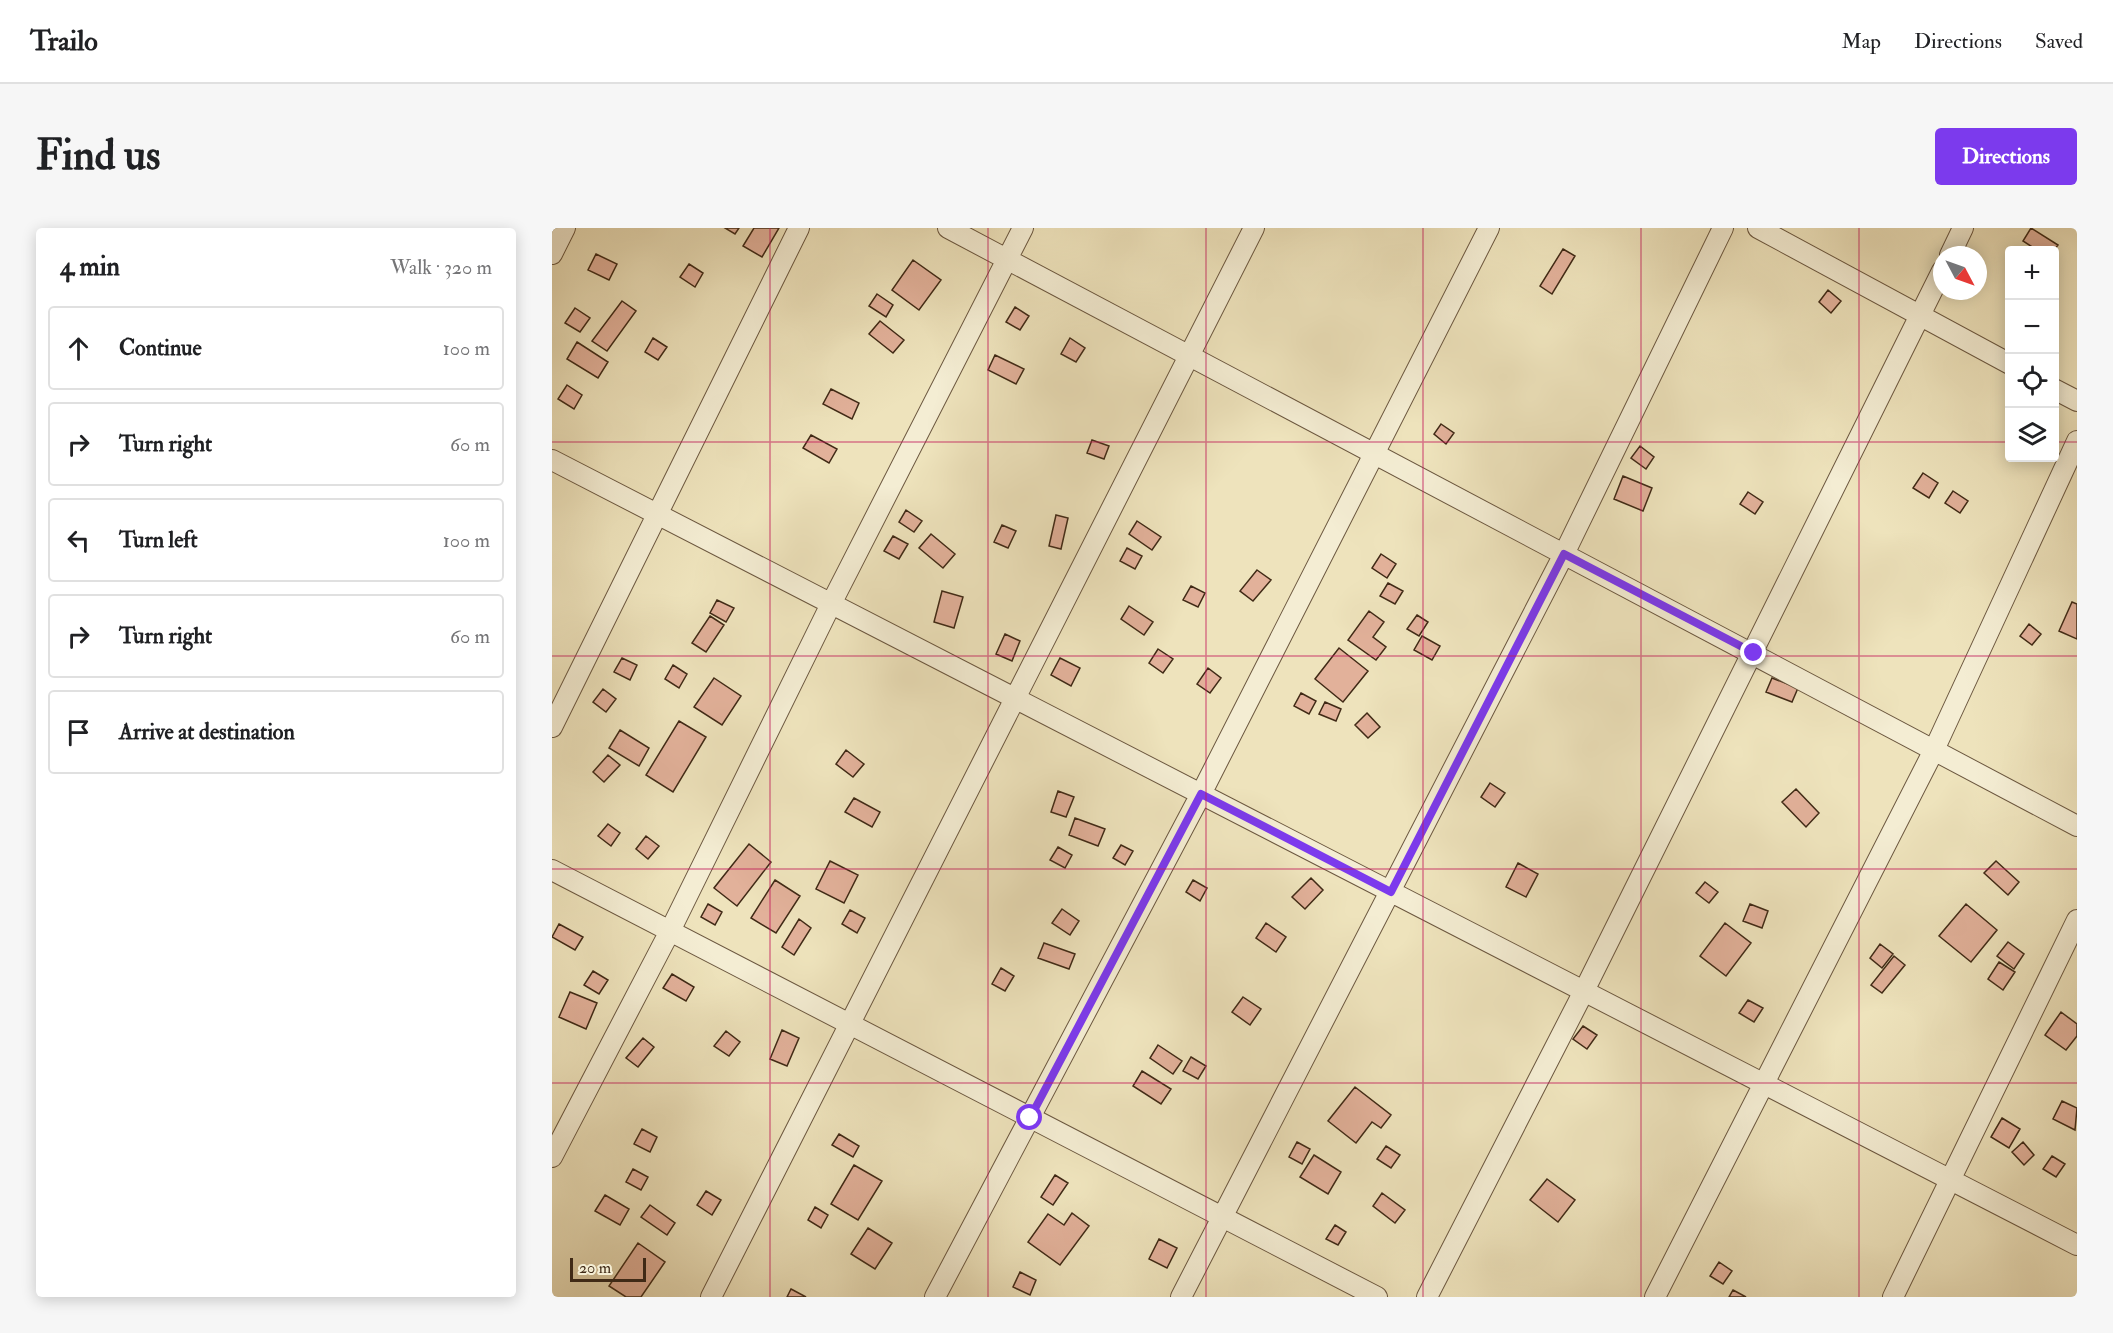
<!DOCTYPE html>
<html lang="en">
<head>
<meta charset="utf-8">
<style>
	:root { --surface:#fff; --page:#f6f6f6; --text:#202124; --muted:#757577; --line:#e0e0e0; --accent:#7c3aed }
	body { margin:0; font-family:"IM FELL Double Pica",serif; background:var(--page); color:var(--text) }
	.controls { position:absolute; right:18px; top:18px; display:grid; overflow:hidden; border-radius:6px; box-shadow:0 3px 15px #0003 }
	.controls button { width:54px; height:54px; display:grid; place-items:center; padding:0; border:0; border-bottom:2px solid var(--line); background:var(--surface); color:var(--text); font:30px sans-serif }
	.compass { position:absolute; left:1381px; top:18px; width:54px; height:54px; border-radius:50%; background:var(--surface); box-shadow:0 3px 15px #0003; rotate:131deg }
	.scale { position:absolute; left:18px; bottom:15px; width:76px; box-sizing:border-box; padding-left:6px; border:3px solid #402a16; border-top:0; font-size:16px; line-height:21px; white-space:nowrap; color:#402a16; -webkit-text-stroke:4px #f4edd3; paint-order:stroke }
	.stop { position:absolute; width:18px; height:18px; margin:-14px; border:4px solid #7c3aed; border-radius:50%; background:#fff }
	.stop.end { background:#7c3aed; border-color:#fff; box-shadow:0 2px 6px #0008 }
	.list { margin:0; padding:0; list-style:none }
	h2 { display:flex; justify-content:space-between; align-items:center; height:78px; margin:0; padding:0 24px; font-size:26px }
	h2 small { font-size:20px; font-weight:400; color:var(--muted) }
	.list li { display:grid; grid-template-columns:39px 1fr auto; gap:18px; align-items:center; box-sizing:border-box; height:84px; margin:0 12px 12px; padding:0 12px; border:2px solid var(--line); border-radius:6px }
	.list b { display:block; font-size:22px; white-space:nowrap }
	.list em { font-size:20px; font-style:normal; color:var(--muted) }
	.icon { flex:none; width:33px; height:33px; fill:none; stroke:currentColor; stroke-width:2; stroke-linecap:round; stroke-linejoin:round }
	.map { position:relative; flex:none; width:1525px; height:1069px; overflow:hidden; border-radius:6px }
	header { display:flex; align-items:center; gap:36px; box-sizing:border-box; height:84px; padding:0 30px; background:var(--surface); border-bottom:2px solid var(--line) }
	header strong { font-size:28px }
	nav { display:flex; gap:33px; margin-inline-start:auto; font-size:21px }
	.intro { display:flex; align-items:center; justify-content:space-between; box-sizing:border-box; height:144px; padding:0 36px }
	h1 { margin:0; font-size:42px }
	.button { padding:15px 27px; border-radius:6px; background:var(--accent); color:#fff; font-size:21px; font-weight:700 }
	main { display:flex; gap:36px; padding:0 36px }
	aside { flex:1; background:var(--surface); border-radius:6px; box-shadow:0 3px 15px #0003 }
	.map>svg:first-child { display:block }
	.building { fill:#e2b19a; stroke:#402a16; stroke-width:1.5 }
	.lines { fill:none; stroke-linecap:round; stroke-linejoin:round }
	.street-casing { stroke:#6c5840; stroke-width:22 }
	.street { stroke:#f4edd3; stroke-width:20 }
	.route { stroke:#7c3aed; stroke-width:8 }
	.grid { fill:none; stroke:#c2185b; stroke-width:1.5; stroke-opacity:0.55 }
</style>
</head>
<body>
<header>
<strong>Trailo</strong>
<nav><a>Map</a><a>Directions</a><a>Saved</a></nav>
</header>
<div class="intro"><h1>Find us</h1><a class="button">Directions</a></div>
<main>
<aside>
<h2>4 min<small>Walk · 320 m</small></h2>
<ul class="list">
<li><svg class="icon" aria-label="ahead" viewBox="0 0 24 24"><path d="M12 20V5M6 11l6-6 6 6"/></svg><div><b>Continue</b></div><em>100 m</em></li>
<li><svg class="icon" aria-label="right" viewBox="0 0 24 24"><path d="M7 20v-9h11M14 6l5 5-5 5"/></svg><div><b>Turn right</b></div><em>60 m</em></li>
<li><svg class="icon" aria-label="left" viewBox="0 0 24 24"><path d="M17 20v-9H6M10 6l-5 5 5 5"/></svg><div><b>Turn left</b></div><em>100 m</em></li>
<li><svg class="icon" aria-label="right" viewBox="0 0 24 24"><path d="M7 20v-9h11M14 6l5 5-5 5"/></svg><div><b>Turn right</b></div><em>60 m</em></li>
<li><svg class="icon" aria-label="arrive" viewBox="0 0 24 24"><path d="M6 21V4h12l-3 4 3 4H6"/></svg><div><b>Arrive at destination</b></div></li>
</ul>
</aside>
<div class="map">
<svg width="1525" height="1069" viewBox="0 0 1525 1069">
	<rect width="100%" height="100%" fill="#eee3bc"/>
	<filter id="stains"><feTurbulence type="fractalNoise" baseFrequency=".00333" numOctaves="4"/><feColorMatrix values="0 0 0 0 .2 0 0 0 0 .09 0 0 0 0 .02 0 0 0 .5 -.17"/></filter>
	<radialGradient id="worn" r=".72"><stop offset=".6" stop-color="#630" stop-opacity="0"/><stop offset="1" stop-color="#630" stop-opacity=".3"/></radialGradient>
	<path class="building" d="M173,0H187L183,6Z
		M202,0H227L210,29L191,18Z
		M1479,0L1506,17L1502,22H1485L1471,13Z
		M1011,21L1023,28L1000,66L988,58Z
		M44,26L65,36L57,52L36,42Z
		M361,32L389,52L367,82L340,62Z
		M137,36L151,45L143,59L128,49Z
		M1276,62L1289,73L1279,85L1267,74Z
		M325,66L341,77L334,89L317,78Z
		M70,73L84,83L55,123L40,113Z
		M463,79L477,88L468,102L454,94Z
		M23,80L38,90L28,104L13,95Z
		M328,93L352,112L341,125L317,106Z
		M101,110L115,119L106,132L93,124Z
		M518,110L533,120L524,134L509,126Z
		M25,114L56,134L46,150L15,131Z
		M443,127L472,141L464,156L436,142Z
		M15,157L30,167L22,181L6,171Z
		M279,161L307,175L300,191L271,176Z
		M889,196L902,205L894,216L882,206Z
		M259,207L285,221L277,235L251,220Z
		M540,212L557,218L552,231L535,225Z
		M1088,218L1102,229L1094,241L1079,230Z
		M1371,245L1386,255L1377,270L1361,260Z
		M1071,248L1100,260L1091,283L1062,271Z
		M1401,263L1416,273L1408,285L1393,275Z
		M1196,264L1211,274L1203,286L1188,276Z
		M354,282L370,293L362,304L347,294Z
		M504,287L516,290L509,321L497,318Z
		M585,293L609,309L600,322L577,306Z
		M450,297L464,303L456,320L442,314Z
		M379,306L403,326L391,340L367,320Z
		M341,308L356,316L347,331L332,323Z
		M575,320L590,328L583,341L568,333Z
		M829,326L844,336L835,350L820,340Z
		M705,342L719,352L701,373L688,363Z
		M836,355L851,363L843,376L828,368Z
		M639,358L653,365L646,379L631,372Z
		M390,363L411,369L402,400L382,394Z
		M165,372L182,380L174,394L158,385Z
		M1520,374L1525,376V411L1507,403Z
		M577,378L601,394L592,407L569,391Z
		M817,383L832,394L821,409L834,419L824,432L796,412Z
		M865,387L876,394L867,408L855,401Z
		M158,388L172,397L154,424L140,415Z
		M1477,396L1489,406L1480,417L1468,408Z
		M453,406L468,413L460,433L444,426Z
		M870,408L888,418L880,432L862,422Z
		M787,420L816,443L791,474L763,451Z
		M606,421L621,431L611,445L597,435Z
		M70,430L85,437L78,452L62,444Z
		M508,430L528,440L519,458L499,447Z
		M121,437L135,446L127,460L113,451Z
		M656,440L669,450L658,465L645,456Z
		M162,450L189,468L170,497L142,479Z
		M1220,450L1246,460L1240,474L1214,464Z
		M51,461L64,471L54,484L41,474Z
		M749,465L764,473L757,486L742,478Z
		M773,474L789,481L784,493L767,486Z
		M815,485L828,499L816,510L803,497Z
		M127,493L154,509L121,564L94,547Z
		M68,502L97,520L87,538L57,520Z
		M294,522L312,536L301,549L284,536Z
		M56,527L68,537L52,554L41,544Z
		M938,555L953,565L943,579L929,569Z
		M1244,561L1267,585L1254,599L1230,574Z
		M506,563L522,569L514,589L499,584Z
		M302,570L328,584L320,599L293,584Z
		M523,590L553,601L546,618L517,607Z
		M56,596L68,605L59,618L46,608Z
		M94,608L107,618L96,631L84,621Z
		M197,616L219,634L185,678L162,660Z
		M569,617L581,623L573,637L561,630Z
		M506,619L520,627L513,640L498,632Z
		M278,633L306,647L292,675L264,661Z
		M1444,633L1467,654L1456,667L1432,645Z
		M966,635L986,646L974,669L954,659Z
		M759,650L771,662L753,681L740,669Z
		M223,652L248,668L224,705L199,690Z
		M641,652L655,660L648,673L634,664Z
		M1153,654L1166,664L1157,675L1144,665Z
		M156,676L170,684L163,697L149,689Z
		M1198,676L1216,683L1210,700L1191,693Z
		M1414,676L1445,702L1419,734L1387,708Z
		M510,681L527,693L518,707L500,695Z
		M298,682L313,690L305,705L290,696Z
		M247,691L259,700L242,727L230,719Z
		M714,695L734,709L724,724L704,710Z
		M1173,695L1199,715L1174,748L1148,728Z
		M7,696L31,709L23,722L0,709Z
		M1456,714L1472,726L1462,741L1445,728Z
		M492,715L523,726L517,741L486,730Z
		M1328,716L1341,726L1330,740L1318,730Z
		M1342,728L1353,737L1330,765L1319,757Z
		M1447,734L1463,744L1451,762L1436,751Z
		M449,740L462,748L453,763L440,756Z
		M41,743L56,752L47,766L32,757Z
		M120,746L142,759L134,773L111,760Z
		M18,764L45,775L34,801L7,789Z
		M691,769L709,781L698,797L680,784Z
		M1196,772L1211,780L1202,794L1187,785Z
		M1509,784L1525,796V808L1514,822L1493,807Z
		M1031,798L1045,807L1035,821L1021,811Z
		M230,802L247,810L235,838L218,831Z
		M174,803L188,814L177,828L162,818Z
		M91,810L102,819L86,839L74,830Z
		M606,817L630,833L621,846L598,830Z
		M639,829L654,838L646,851L631,843Z
		M590,843L619,861L609,876L581,858Z
		M803,859L839,887L829,900L820,894L804,915L776,893Z
		M1510,873L1525,880L1523,902L1501,891Z
		M1450,890L1468,901L1457,920L1439,909Z
		M90,901L105,909L98,924L82,916Z
		M287,906L307,918L301,929L280,917Z
		M745,914L758,921L750,936L737,929Z
		M1471,914L1482,927L1472,937L1460,924Z
		M834,918L848,927L839,940L825,931Z
		M762,927L789,944L776,966L748,949Z
		M1500,928L1513,936L1504,949L1491,941Z
		M302,937L330,953L306,992L279,976Z
		M81,941L96,949L89,962L74,954Z
		M503,947L516,955L501,977L489,969Z
		M995,951L1023,972L1006,994L978,972Z
		M154,963L169,972L160,987L145,977Z
		M830,965L853,982L843,995L821,978Z
		M53,967L77,981L68,997L43,983Z
		M98,977L123,995L115,1007L89,989Z
		M263,979L276,987L269,1000L256,992Z
		M520,985L537,998L508,1037L476,1014L496,986L512,997Z
		M783,997L794,1004L786,1017L774,1011Z
		M316,1000L340,1015L323,1041L299,1026Z
		M607,1011L625,1020L615,1040L597,1031Z
		M86,1015L113,1034L89,1069H74L57,1058Z
		M1167,1034L1180,1043L1171,1056L1158,1048Z
		M468,1044L484,1052L478,1067L461,1059Z
		M239,1061L254,1069H235Z
		M1181,1062L1194,1069H1177Z"/>
	<g class="lines">
		<defs>
			<path id="street" d="M396,0L1525,598
				M1206,0L1458,136
				M0,26L13,0
				M1398,27L1411,0
				M1502,161L1525,173
				M0,232L1525,1017
				M0,499L247,0
				M0,642L825,1069
				M0,929L118,703L279,376L471,0
				M159,1069L702,0
				M383,1069L649,566L937,0
				M629,1069L1012,326L1171,0
				M875,1069L1032,763L1390,43
				M1103,1069L1382,522L1525,213
				M1341,1069L1525,692"/>
		</defs>
		<use href="#street" class="street-casing"/>
		<use href="#street" class="street"/>
	</g>
	<g class="lines">
		<path class="route" d="M478,890L649,566L839,664L1012,326L1202,425"/>
	</g>
	<path class="grid" d="M218,0V1069M436,0V1069M654,0V1069M871,0V1069M1089,0V1069M1307,0V1069M0,214H1458M1502,214H1525M0,428H1525M0,641H1525M0,855H1525"/>
	<rect width="100%" height="100%" filter="url(#stains)"/>
	<rect width="100%" height="100%" fill="url(#worn)"/>
</svg>
<div class="controls">
<button>+</button>
<button>−</button>
<button><svg class="icon" aria-label="locate" viewBox="0 0 24 24"><circle cx="12" cy="12" r="6"/><path d="M12 2v4M12 18v4M2 12h4M18 12h4"/></svg></button>
<button><svg class="icon" aria-label="layers" viewBox="0 0 24 24"><path d="M12 4l9 5-9 5-9-5zM3 14l9 5 9-5"/></svg></button>
</div>
<svg class="compass" viewBox="-18 -18 36 36"><path d="M0-13l5 13h-10z" fill="#e53935"/><path d="M0 13l5-13h-10z" fill="#757577"/></svg>
<div class="scale">20 m</div>
<div class="stop" style="left:478px;top:890px"></div>
<div class="stop end" style="left:1202px;top:425px"></div>
</div>
</main>
</body>
</html>
